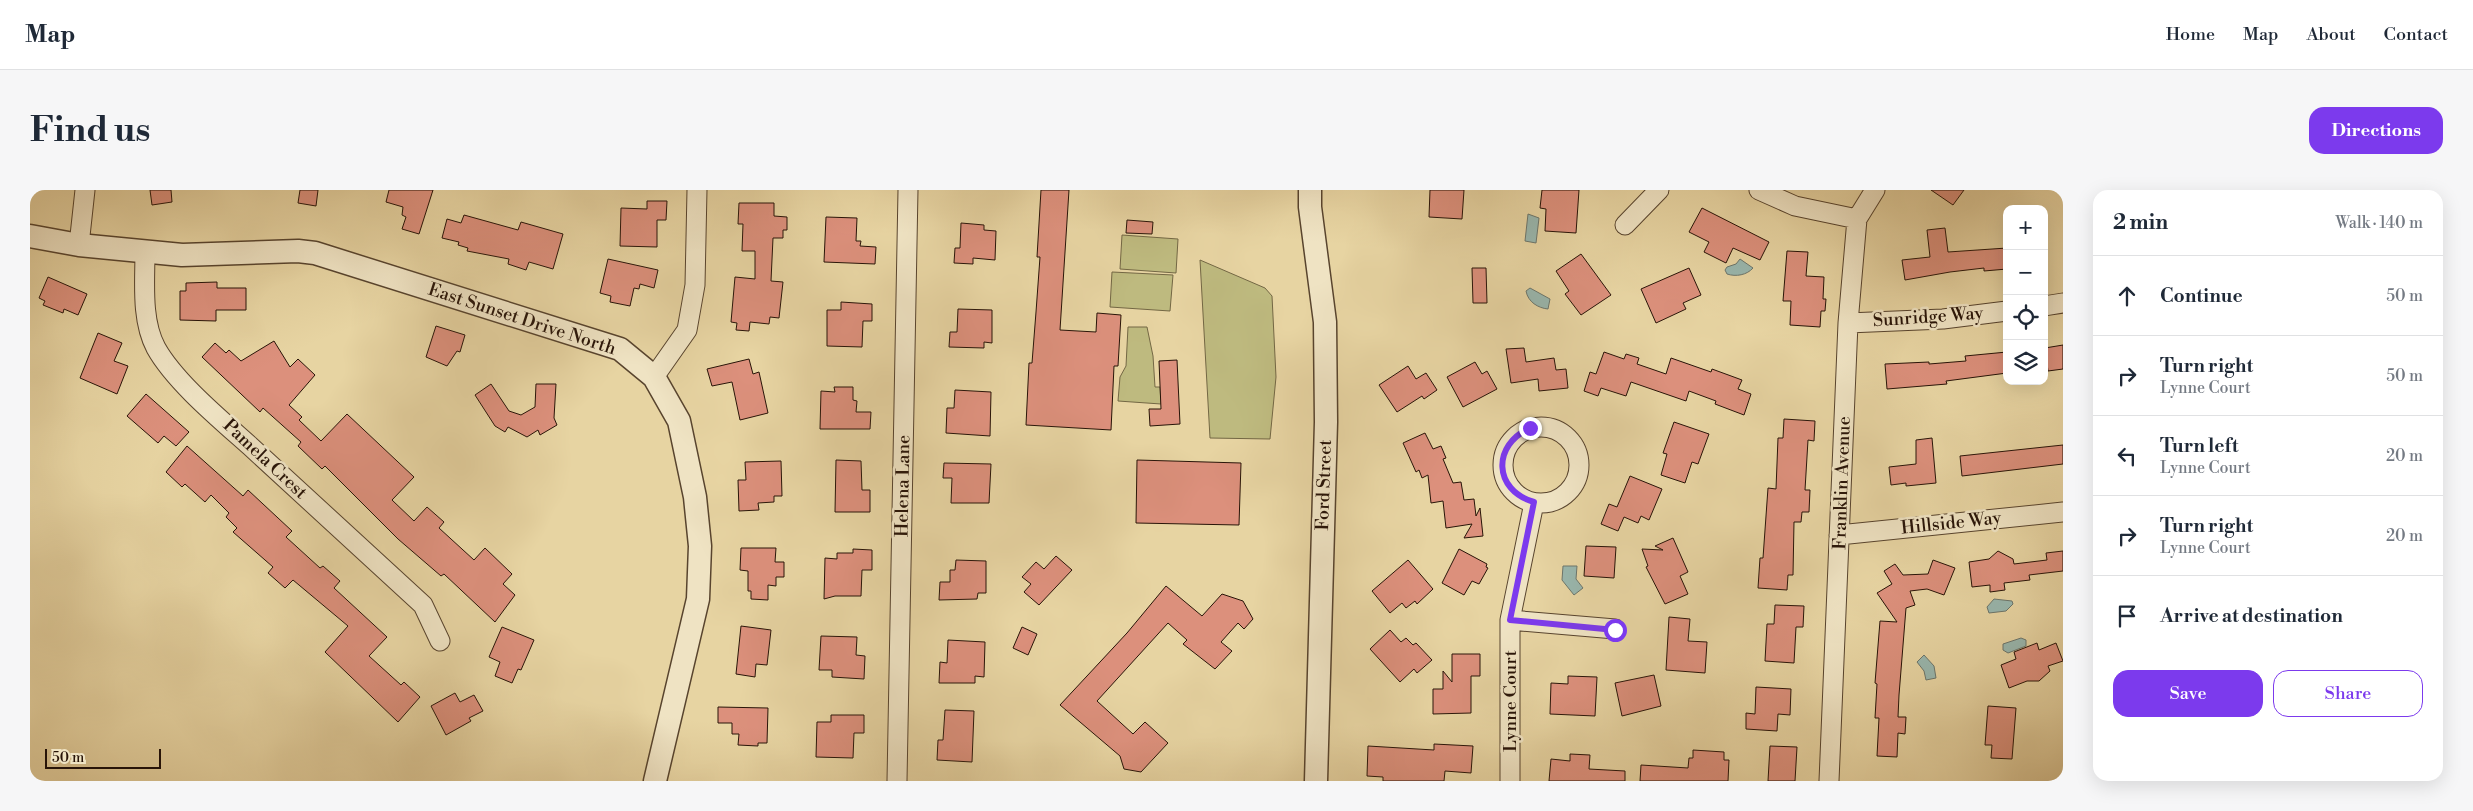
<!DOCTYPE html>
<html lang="en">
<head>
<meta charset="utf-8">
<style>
	:root { --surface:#fff; --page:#f6f6f7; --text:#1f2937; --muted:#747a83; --line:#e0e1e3; --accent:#7c3aed }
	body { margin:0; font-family:"Libre Bodoni",serif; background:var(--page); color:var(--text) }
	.controls { position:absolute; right:15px; top:15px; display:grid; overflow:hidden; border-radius:10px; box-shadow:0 5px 20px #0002 }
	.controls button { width:45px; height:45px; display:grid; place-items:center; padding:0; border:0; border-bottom:1px solid var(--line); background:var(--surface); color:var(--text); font:25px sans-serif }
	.scale { position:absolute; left:15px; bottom:12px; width:116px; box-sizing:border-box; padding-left:5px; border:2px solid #281408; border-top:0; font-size:14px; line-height:18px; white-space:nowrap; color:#281408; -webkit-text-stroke:4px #efe3c3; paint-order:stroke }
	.stop { position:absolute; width:15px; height:15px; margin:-11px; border:4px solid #7c3aed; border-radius:50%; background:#fff }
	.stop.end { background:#7c3aed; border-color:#fff; box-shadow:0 1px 5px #0008 }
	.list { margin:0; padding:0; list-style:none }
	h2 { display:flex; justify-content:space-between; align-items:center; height:65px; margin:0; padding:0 20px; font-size:21px }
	h2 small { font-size:16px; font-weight:400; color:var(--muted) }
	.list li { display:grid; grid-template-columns:32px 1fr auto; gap:15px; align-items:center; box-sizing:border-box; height:80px; padding:0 20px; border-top:1px solid var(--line) }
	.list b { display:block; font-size:19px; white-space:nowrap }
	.list p { margin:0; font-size:16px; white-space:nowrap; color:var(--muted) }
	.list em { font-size:16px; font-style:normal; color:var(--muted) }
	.actions { display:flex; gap:10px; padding:15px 20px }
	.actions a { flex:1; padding:11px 0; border:1px solid var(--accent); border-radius:15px; text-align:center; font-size:18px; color:var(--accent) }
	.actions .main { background:var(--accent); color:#fff }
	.icon { flex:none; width:28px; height:28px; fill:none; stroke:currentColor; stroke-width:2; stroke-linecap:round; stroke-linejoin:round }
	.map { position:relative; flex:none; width:2033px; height:591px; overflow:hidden; border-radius:15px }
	header { display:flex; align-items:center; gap:30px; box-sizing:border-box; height:70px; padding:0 25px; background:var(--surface); border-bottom:1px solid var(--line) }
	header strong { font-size:24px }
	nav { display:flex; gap:28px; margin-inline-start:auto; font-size:18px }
	.intro { display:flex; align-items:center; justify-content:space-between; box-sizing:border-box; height:120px; padding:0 30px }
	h1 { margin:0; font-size:35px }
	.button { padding:12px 22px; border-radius:15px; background:var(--accent); color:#fff; font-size:18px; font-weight:700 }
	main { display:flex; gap:30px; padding:0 30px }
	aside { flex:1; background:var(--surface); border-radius:15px; box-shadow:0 5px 20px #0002 }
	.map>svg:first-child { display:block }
	.green { fill:#beba7f; stroke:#736744 }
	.water { fill:#99b7ae; stroke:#6c766c }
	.building { fill:#dc907c; stroke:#281408 }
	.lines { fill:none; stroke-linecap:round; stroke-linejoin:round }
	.minor-casing { stroke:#58442e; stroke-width:21 }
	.tertiary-casing { stroke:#58442e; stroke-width:25 }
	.minor { stroke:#efe3c3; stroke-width:19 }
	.tertiary { stroke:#efe3c3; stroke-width:22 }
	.route { stroke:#7c3aed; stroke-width:6 }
	.labels { text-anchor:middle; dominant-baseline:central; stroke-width:5; stroke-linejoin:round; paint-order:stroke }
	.street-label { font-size:18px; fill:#281408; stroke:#efe3c3 }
</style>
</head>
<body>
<header>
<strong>Map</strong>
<nav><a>Home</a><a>Map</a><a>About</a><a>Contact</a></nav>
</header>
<div class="intro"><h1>Find us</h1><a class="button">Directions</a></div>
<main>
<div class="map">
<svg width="2033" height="591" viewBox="0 0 2033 591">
	<rect width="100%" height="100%" fill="#e7d4a2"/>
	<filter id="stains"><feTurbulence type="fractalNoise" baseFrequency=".004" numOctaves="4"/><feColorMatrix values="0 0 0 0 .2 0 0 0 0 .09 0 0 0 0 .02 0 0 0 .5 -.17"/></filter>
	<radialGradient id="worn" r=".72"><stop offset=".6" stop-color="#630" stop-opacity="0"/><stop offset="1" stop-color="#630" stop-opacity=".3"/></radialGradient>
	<path class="green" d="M1092,45L1148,49L1146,83L1090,79Z
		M1170,70L1235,98L1242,106L1246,187L1240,249L1180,248Z
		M1082,82L1143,85L1140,121L1080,117Z
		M1098,137H1117L1123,166L1125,197H1130L1131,214L1088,211L1090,187L1096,176Z"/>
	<path class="water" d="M1498,24L1509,28L1506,53L1495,51Z
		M1710,69L1723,78C1717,85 1706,87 1697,84L1695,80L1697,77L1706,74Z
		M1500,98L1520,109L1518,119C1508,118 1498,112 1496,101Z
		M1533,376H1547L1546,389L1553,398L1544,405L1532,390Z
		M1964,409L1982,411L1983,414L1976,421L1959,423L1957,417Z
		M1991,448L1996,450V456L1978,463L1973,460V454Z
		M1894,465L1904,476L1906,488L1896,490L1894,481L1887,472Z"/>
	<path class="building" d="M120,0H141L142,12L122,15Z
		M270,0H288L286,16L268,13Z
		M359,0H403L389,44L372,39L376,27L372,25L373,17L356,12Z
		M1011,0H1039L1030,140L1066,142L1067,123L1091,125L1088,176H1084L1081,240L996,235L999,173H1002L1006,122L1010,67H1007Z
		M1400,0H1434L1432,29L1399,27Z
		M1512,0H1549L1546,43L1515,41L1516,19L1510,18Z
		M1901,0H1934L1923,15Z
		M617,11H637L636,30H627V57L590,56L591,18L617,19Z
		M709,13H744V26L757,27V40H753V48H743L741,91L753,92L749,128L740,127L739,134L720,132L719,141L706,140L707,133L701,132L705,87L725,89V61H712L713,34H708Z
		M1672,18L1739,52L1730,70L1703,58L1696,73L1674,62L1679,52L1659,42Z
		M434,25L488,40L491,32L533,44L523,79L499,72L496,80L478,74L479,69L437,61L438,58L428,55L429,52L412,48L417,29L431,33Z
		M796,27L827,28L826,51H831L830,56L846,57L845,74L794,72Z
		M1097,30L1123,32L1122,44L1096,43Z
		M931,33L954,35V40L966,41L965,70L943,68V74L924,73L925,58H930Z
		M1915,38L1918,62L1977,58V79L1954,81V78L1920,82L1875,90L1872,70L1900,67L1897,40Z
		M1757,61L1778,62L1776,86L1794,87L1793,109H1796L1795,121H1791L1790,137L1760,135L1761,111H1753Z
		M1551,64L1581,105L1551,125L1535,104L1539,101L1526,81Z
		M578,69L628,80L624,98L610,94L609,99L604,98L600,116L580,112L581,106L570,103Z
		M1442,78H1456L1457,113H1443Z
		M1659,78L1671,105L1653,113L1656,119L1626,133L1611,99Z
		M18,87L57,104L48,125L34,119L33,123L13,115L15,111L9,108Z
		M187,92V98H216V120H186V131L150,130V101H156V93Z
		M811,112L842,114V131H833L832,157L797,156V120H811Z
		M928,119L962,120V153L954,152V158L919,157L920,142H927Z
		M406,136L435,145L430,162L427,161L417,176L396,167Z
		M68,143L92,153L84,171L98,176L87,204L50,188Z
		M244,151L260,177L268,169L285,185L259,215L272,227L269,230L291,251L317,224L384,287L362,310L384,331L397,317L414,332L409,338L444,370L455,358L482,384L473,394L485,405L465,432L414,384L411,386L368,349L295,276L292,279L268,256L271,252L233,218L230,222L172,167L185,153L196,163L199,160L211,171Z
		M2033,155V179L2018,181L2015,158Z
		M1494,158L1496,172L1524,168L1526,180L1536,179L1538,198L1509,201L1508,189L1481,193L1476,159Z
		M1574,162L1594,169L1596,164L1609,168L1607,174L1636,184L1641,168L1681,182L1682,179L1712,190L1708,199L1721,204L1714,225L1685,214L1686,211L1659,201L1656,211L1601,192L1596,206L1571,198L1568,206L1554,201L1560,182L1566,184Z
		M1977,162V183L1916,191L1917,194L1857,199L1855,174L1899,172V174L1936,171L1935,166Z
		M719,169L723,184L729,182L738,223L710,230L702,192L682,196L677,179Z
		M1147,170L1150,234L1120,236L1119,219H1131L1129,171Z
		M1445,172L1452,184L1457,181L1467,199L1433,217L1417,187Z
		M1378,176L1386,189L1396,183L1407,200L1394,209L1392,206L1367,222L1349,195Z
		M461,194L479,221L491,225L505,217L506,194H526L524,228L527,235L510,245L508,240L497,247L478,237L475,242L465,236L445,205Z
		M804,197H823V210L827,211L826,222H841L840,239H790L791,201L805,202Z
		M925,200L961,202L960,246L916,243L917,218H924Z
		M116,204L159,242L146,256L134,246L128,253L97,226Z
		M1754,229L1785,231L1784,251L1778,250L1775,300H1780L1779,322H1772L1771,332H1764L1763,385H1758L1757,400L1728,398L1730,368H1733L1738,298L1746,299L1748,248H1753Z
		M1644,232L1679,244L1668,274L1662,272L1655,293L1631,285L1637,264L1633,263Z
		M1395,243L1403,259L1411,256L1416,268L1413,269L1423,293L1431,292L1434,310L1444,309L1446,326L1450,318L1453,346L1434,348L1442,334L1416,338L1413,311L1401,313L1398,285L1392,288L1389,280L1386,282L1373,253Z
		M1902,248L1906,293L1876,296V293L1861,295L1859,277L1886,274V250Z
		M2033,255V274L1932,286L1930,266Z
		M157,256L213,306L218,300L262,341L256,347L290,378L293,376L310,391L304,398L357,447L339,466L371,495L374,492L390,507L368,532L295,462L318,436L263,390L255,398L238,383L243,377L203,342L207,338L196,327L199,323L181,305L175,312L155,294L152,297L136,282Z
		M806,270L831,271L832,300H840V322H805Z
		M1107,270L1211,273L1209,335L1106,333Z
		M751,271L752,306H744V312L728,313L729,320L709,321L708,290H716L715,272Z
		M914,273L961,274L959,313H921L922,288H913Z
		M1600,286L1632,299L1619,330L1611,326L1608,333L1594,327L1588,341L1571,334L1579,314L1587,317Z
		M1643,348L1658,382L1650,386L1658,404L1635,414L1616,377L1618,376L1612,359L1633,360L1625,356Z
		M1556,356L1586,357L1584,388L1554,386Z
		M711,358H746L745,372H754V387H746V396L738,395V410L721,409V401H718V381L710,380Z
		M823,359L842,360V380H832L831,406H805L794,409L795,368L807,369V363H823Z
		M1429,359L1457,374L1456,377L1458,378L1449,394L1442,391L1434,405L1412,393Z
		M1968,361L1983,369L1984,374L2017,370L2016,363L2033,361V381L1999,385L2000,390L1974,393L1975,400L1960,402V395L1942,397L1939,372L1959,369Z
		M1026,366L1042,380L1009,415L994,402L1001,394L992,387L1006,372L1014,379Z
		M926,370L956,371V403H948L947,409L909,410L910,392H920V380H925Z
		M1378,370L1403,399L1387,414L1385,411L1376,418L1372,413L1360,423L1342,401Z
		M1903,370L1925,378L1914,405L1897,399L1880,401L1885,415L1876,418L1869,505L1868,527H1876L1875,544L1868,543L1867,567L1847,566L1849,528H1845L1847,494L1845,493L1850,431L1867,432L1847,403L1862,394L1854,381L1865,374L1873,385L1898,384Z
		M1136,396L1172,426L1192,404L1213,411L1223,429L1214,439L1208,433L1191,452L1202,461L1185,479L1153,454L1157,450L1138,433L1067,511L1103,544L1115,532L1138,553L1111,582L1094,579L1090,566L1030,515L1097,443Z
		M1745,415L1774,416L1773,437H1766L1764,473L1735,471L1737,434H1744Z
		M1639,427L1660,429L1658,451L1677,452L1675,483L1636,480Z
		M711,436L741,440L737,475L726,474L725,487L706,484Z
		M472,437L504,450L491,480L488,479L482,493L465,486L470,472L459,467Z
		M992,437L1007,444L998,465L983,458Z
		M1360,440L1371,452L1376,448L1383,455L1386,453L1402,470L1387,483L1384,479L1370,492L1340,459Z
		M791,446L827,447L826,465L835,466L834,489L802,487V480H789Z
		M918,450L955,452L954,487L945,486V493H909L910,472L917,473Z
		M2007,453L2009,460L2026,453L2033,471L2018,476L2020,481L2009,491H1997L1979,498L1971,475L1986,469L1984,462Z
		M1422,464H1450V486H1441V523L1403,524V499H1413V481L1422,492Z
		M1624,485L1631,516L1592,526L1585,493Z
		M1538,486L1567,487L1565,526L1520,524L1521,493L1538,494Z
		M1726,497L1761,499L1760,525L1748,524L1747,541L1716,539V523L1725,524Z
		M425,503L430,512L444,505L453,521L439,528L441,531L416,545L401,516Z
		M1958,516L1986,518L1982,569L1961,568L1962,555H1955Z
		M688,517L738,518L737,553H728V556L708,555L709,544H702V533H688Z
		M915,520L944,521L942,572L907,570L908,550H913Z
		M801,525H834V543H824L823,568L786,567L787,532H801Z
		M1404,554L1443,556L1441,583L1415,581L1414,591H1353V587L1337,586L1338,556L1404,560Z
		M1740,556L1767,557L1765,591H1738Z
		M1663,560L1694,562V570H1699L1698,591H1610L1611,575L1658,578L1659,568H1663Z
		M1540,564L1560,565L1559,579L1595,581V591H1519L1521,569L1540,571Z"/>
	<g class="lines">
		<defs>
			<path id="minor" d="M1729,0L1765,16L1827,29
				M1595,35L1629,0
				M49,55L55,0
				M115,61C115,92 111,130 126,158C145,192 191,230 220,256C278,309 335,362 393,415L410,451
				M2014,116L2033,113
				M1818,133L1913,129L1977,121
				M624,187L657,140L665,95L667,0
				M1473 275a38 38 0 1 1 76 0a38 38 0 1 1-76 0Z
				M1809,345L2033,322
				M1480,430L1585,439
				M867,591L878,0
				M1480,591V430L1504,313
				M1799,591L1818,133L1827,29L1845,0"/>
			<path id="tertiary" d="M1280,0V17L1295,132L1296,232L1286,591
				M0,46L49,55L152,65L268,61L285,63L590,159L624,187L649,231L665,307L670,356L668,409L625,591"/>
		</defs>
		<use href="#minor" class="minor-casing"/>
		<use href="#tertiary" class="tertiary-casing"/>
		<use href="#minor" class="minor"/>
		<use href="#tertiary" class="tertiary"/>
	</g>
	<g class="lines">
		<path class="route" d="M1500,238C1462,255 1463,300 1504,312L1480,430L1585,440"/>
	</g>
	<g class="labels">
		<g class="street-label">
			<text transform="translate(1898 127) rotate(-4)">Sunridge Way</text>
			<text transform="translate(492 129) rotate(18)">East Sunset Drive North</text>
			<text transform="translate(235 269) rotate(43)">Pamela Crest</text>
			<text transform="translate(1812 293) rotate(-88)">Franklin Avenue</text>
			<text transform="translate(1294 295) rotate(-88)">Ford Street</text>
			<text transform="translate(873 296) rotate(-89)">Helena Lane</text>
			<text transform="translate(1921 333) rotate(-6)">Hillside Way</text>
			<text transform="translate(1480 511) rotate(-90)">Lynne Court</text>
		</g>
	</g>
	<rect width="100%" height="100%" filter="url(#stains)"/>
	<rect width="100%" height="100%" fill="url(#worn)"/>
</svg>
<div class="controls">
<button>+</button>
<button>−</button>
<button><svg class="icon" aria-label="locate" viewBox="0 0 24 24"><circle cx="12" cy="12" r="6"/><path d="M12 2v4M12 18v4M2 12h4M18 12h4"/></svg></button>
<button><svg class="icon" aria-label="layers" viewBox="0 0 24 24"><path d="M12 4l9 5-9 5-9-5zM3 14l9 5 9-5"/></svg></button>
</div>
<div class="scale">50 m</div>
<div class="stop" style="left:1585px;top:440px"></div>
<div class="stop end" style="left:1500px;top:238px"></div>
</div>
<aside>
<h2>2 min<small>Walk · 140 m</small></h2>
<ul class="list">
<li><svg class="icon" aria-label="ahead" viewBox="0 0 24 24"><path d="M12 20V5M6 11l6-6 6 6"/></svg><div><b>Continue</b></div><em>50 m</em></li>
<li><svg class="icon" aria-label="right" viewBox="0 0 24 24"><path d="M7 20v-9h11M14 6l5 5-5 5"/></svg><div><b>Turn right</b><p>Lynne Court</p></div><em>50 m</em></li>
<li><svg class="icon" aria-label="left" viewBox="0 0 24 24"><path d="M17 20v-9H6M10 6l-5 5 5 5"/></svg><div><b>Turn left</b><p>Lynne Court</p></div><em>20 m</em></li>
<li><svg class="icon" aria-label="right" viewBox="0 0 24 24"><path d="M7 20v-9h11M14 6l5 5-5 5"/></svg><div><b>Turn right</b><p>Lynne Court</p></div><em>20 m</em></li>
<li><svg class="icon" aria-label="arrive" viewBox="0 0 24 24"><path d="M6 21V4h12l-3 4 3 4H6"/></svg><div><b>Arrive at destination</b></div></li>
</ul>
<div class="actions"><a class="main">Save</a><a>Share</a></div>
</aside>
</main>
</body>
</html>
